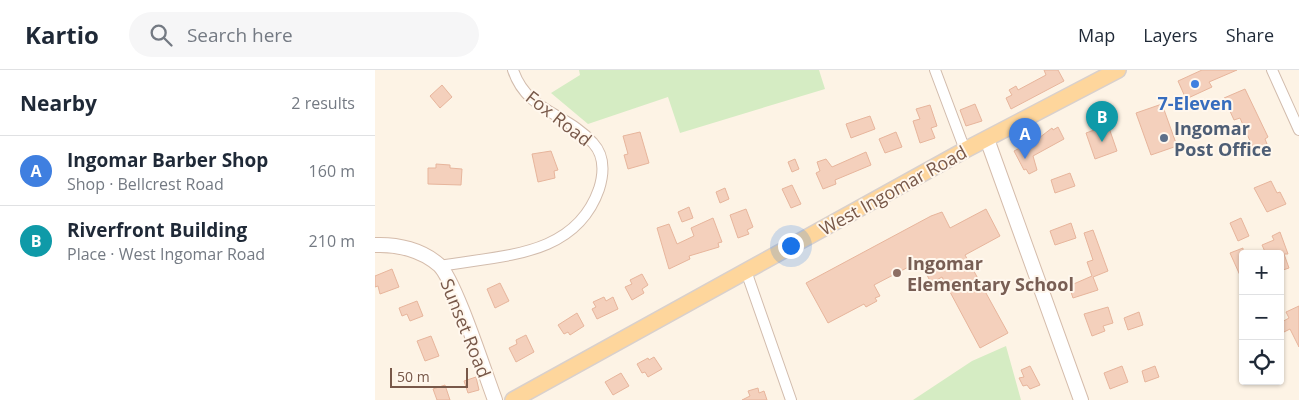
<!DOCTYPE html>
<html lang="en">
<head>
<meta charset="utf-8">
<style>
	:root { --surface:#fff; --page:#f6f6f7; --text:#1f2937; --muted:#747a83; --line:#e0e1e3; --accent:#eb6546 }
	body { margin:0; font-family:"Open Sans",sans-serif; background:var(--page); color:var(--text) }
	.controls { position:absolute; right:15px; bottom:15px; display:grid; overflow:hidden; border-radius:5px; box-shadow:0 1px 4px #0004 }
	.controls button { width:45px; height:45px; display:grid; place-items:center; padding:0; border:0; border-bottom:1px solid var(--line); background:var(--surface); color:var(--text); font:25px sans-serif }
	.scale { position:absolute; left:15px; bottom:12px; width:78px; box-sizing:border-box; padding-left:5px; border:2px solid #785849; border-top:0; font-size:14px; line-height:18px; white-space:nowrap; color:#785849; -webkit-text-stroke:4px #fff7ed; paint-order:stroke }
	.you { position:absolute; left:415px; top:175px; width:18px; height:18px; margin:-12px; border:4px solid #fff; border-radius:50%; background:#1a73e8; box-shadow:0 0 0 8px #1a73e833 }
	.badge { display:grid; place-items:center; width:32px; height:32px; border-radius:50%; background:var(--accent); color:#fff; font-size:16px; font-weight:700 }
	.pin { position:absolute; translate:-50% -41px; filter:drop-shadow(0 1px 2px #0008) }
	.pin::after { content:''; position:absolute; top:26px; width:18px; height:15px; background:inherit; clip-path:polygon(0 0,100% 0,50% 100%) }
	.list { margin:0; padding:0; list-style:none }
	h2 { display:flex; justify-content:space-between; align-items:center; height:65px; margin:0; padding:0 20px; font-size:21px }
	h2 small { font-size:16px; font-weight:400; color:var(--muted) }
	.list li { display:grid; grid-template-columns:32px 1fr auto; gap:15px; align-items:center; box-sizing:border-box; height:70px; padding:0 20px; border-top:1px solid var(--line) }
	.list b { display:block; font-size:19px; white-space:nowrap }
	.list p { margin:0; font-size:16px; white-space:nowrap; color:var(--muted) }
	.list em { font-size:16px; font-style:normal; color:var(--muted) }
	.icon { flex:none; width:28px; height:28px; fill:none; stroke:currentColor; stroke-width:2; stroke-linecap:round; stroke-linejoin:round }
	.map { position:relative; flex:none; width:924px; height:330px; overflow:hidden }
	header { display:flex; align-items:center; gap:30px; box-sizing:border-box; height:70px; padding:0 25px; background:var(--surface); border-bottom:1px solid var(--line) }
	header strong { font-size:24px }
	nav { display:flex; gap:28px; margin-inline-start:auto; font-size:18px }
	.search { width:350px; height:45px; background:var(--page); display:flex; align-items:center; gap:12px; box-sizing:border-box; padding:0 18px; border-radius:28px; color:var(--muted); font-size:19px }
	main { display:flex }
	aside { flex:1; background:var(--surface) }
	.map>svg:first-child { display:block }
	.green { fill:#d5ecc3 }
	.building { fill:#f4d0bc; stroke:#e7b59c }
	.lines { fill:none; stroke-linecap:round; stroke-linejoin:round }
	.street-casing { stroke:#d2bcad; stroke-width:12 }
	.secondary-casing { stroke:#d5bcab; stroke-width:16 }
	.primary-casing { stroke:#d9d0cc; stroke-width:18 }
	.street { stroke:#fff; stroke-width:10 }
	.secondary { stroke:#fff; stroke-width:14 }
	.primary { stroke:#fed69c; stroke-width:15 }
	.shop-dot { fill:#3f7fe0; stroke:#fff7ed; stroke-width:2 }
	.service-dot { fill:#5c6f8a; stroke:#fff7ed; stroke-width:2 }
	.education-dot { fill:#8d6e63; stroke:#fff7ed; stroke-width:2 }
	.labels { text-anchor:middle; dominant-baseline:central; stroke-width:4; stroke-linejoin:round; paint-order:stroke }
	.shop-label { font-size:18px; font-weight:bold; fill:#366cbe; stroke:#fff7ed }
	.street-label { font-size:18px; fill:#785849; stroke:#fff7ed }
	.service-label { font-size:18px; font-weight:bold; fill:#4e5e75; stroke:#fff7ed; text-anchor:start }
	.education-label { font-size:18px; font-weight:bold; fill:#785e54; stroke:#fff7ed; text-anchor:start }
</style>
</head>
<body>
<header>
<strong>Kartio</strong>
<div class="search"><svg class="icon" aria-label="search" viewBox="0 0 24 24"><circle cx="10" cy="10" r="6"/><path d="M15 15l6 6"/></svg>Search here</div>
<nav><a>Map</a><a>Layers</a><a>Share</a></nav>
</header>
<main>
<aside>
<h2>Nearby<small>2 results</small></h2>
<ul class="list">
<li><span class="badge" style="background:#3f7fe0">A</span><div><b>Ingomar Barber Shop</b><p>Shop · Bellcrest Road</p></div><em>160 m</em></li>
<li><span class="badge" style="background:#0f9aa8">B</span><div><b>Riverfront Building</b><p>Place · West Ingomar Road</p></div><em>210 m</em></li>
</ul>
</aside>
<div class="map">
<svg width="924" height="330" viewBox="0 0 924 330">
	<rect width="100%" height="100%" fill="#fdf3e5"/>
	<path class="green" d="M204,0H444L450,19L305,63L293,27L213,54L176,23L205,5Z
		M631,276L646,330H538L597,291Z"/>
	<path class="building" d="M669,0H683L689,11L636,39L631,28L637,25L634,20L641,16L643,20L671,5Z
		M827,0H862L834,12L837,17L811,29L803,11Z
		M67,15L77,27L65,38L55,26Z
		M870,19L893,67L890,69L892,74L879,80L865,48L859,50L849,28Z
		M600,34L607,51L591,56L585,40Z
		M787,34L802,76L776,85L761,43Z
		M555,35L562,56L556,58L560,68L545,73L538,51L545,49L541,39Z
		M495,46L500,59L476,68L471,54Z
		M733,55L742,81L720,89L711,63Z
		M683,57L689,69L658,86L662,100L654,104L651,99L649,100L639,81L664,68L677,58L678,60Z
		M265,62L274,93L253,99L249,85L253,84L248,66Z
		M521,62L527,77L510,83L504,69Z
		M176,81L183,100L179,101L180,108L163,112L157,84Z
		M491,82L496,95L460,110L461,114L448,119L441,103L445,101L442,92L451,89L457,97Z
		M420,89L424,99L417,102L413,92Z
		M61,94L75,95V98L87,99L86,115L53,114V98H61Z
		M695,103L700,116L680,123L676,110Z
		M896,111L902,123L905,122L911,134L892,142L879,118Z
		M417,115L426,134L416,138L407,119Z
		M350,118L354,129L345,133L341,122Z
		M314,137L318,148L307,152L303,142Z
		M371,139L378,157L372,160L374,164L363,168L355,145Z
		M611,139L625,166L590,185L633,263L605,278L567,207L556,213L545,191L499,215L505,226L500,228L502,231L491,237L489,234L453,253L431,213L556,146L567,142L575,158Z
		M338,148L347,172L343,173L344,177L314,186L315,189L294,199L282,158L294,154L302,174L319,166L316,158Z
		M866,148L874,166L863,171L855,153Z
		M696,153L701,168L680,175L675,161Z
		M718,160L733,201L718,207L723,220L698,228L694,216L717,206L712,192L718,190L709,163Z
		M905,162L913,184H909L914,198L905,201V184H891L887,175L899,170L897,166Z
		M868,178V212L855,183Z
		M17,199L24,217L5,224L3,216L0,217V206Z
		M267,204L273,215L267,219L269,223L257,230L250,217L257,214L255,210Z
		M125,213L134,231L120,238L112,219Z
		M229,227L231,231L238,227L243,239L222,249L217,239L221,237L218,232Z
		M42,231L48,246L35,251L32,244L27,246L24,238Z
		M924,236V277L915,259L909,262L905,255V253L914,248L911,242Z
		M733,237L738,253L728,256L730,261L717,266L709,244Z
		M764,242L768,255L753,260L749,248Z
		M202,243L209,256L195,265L193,262L189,264L183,255Z
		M151,265L159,282L141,292L134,278L142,274L141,270Z
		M56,266L64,286L50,291L42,271Z
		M279,287L287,299L273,307L270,302L267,303L262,294L273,288L274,290Z
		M655,296L665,315L655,319L652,315L648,316L644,308L649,307L646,300Z
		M747,296L753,312L735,319L729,303Z
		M780,296L784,307L770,312L767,301Z
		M246,303L254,316L238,325L230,312Z
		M101,307L104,320L93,323L89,311Z
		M70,315L75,330H62L58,319Z
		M383,318L384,323L389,321L392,330H367L375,326L373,321Z"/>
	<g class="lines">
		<defs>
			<path id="street" d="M560,0L590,80
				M897,0L924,60
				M65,196C125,185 200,188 224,119C229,103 230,86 218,73C192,43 152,42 138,0
				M371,201L416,330"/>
			<path id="secondary" d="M612,69L706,330
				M0,175C23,174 47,180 64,195C80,210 110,304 120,330"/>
			<path id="primary" d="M138,330L590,80L743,0"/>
		</defs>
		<use href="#street" class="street-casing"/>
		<use href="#secondary" class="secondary-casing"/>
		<use href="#primary" class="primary-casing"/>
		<use href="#street" class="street"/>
		<use href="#secondary" class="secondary"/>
		<use href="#primary" class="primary"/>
	</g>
	<circle class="shop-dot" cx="820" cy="14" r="5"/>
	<circle class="service-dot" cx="789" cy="68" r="5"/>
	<circle class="education-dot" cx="522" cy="203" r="5"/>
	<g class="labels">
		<g class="shop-label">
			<text x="820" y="33">7-Eleven</text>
		</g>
		<g class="street-label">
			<text transform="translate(184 48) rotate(38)">Fox Road</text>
			<text transform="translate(518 120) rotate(-29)">West Ingomar Road</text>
			<text transform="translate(91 258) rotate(68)">Sunset Road</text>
		</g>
		<g class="service-label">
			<text x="799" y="58">Ingomar<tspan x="799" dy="21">Post Office</tspan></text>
		</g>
		<g class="education-label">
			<text x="532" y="193">Ingomar<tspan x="532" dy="21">Elementary School</tspan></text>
		</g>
	</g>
</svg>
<div class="controls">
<button>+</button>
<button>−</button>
<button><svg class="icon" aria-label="locate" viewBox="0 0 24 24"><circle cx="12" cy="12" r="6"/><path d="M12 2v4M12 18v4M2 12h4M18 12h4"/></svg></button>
</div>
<div class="scale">50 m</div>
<div class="you"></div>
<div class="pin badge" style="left:650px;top:89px;background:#3f7fe0">A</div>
<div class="pin badge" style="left:727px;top:72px;background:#0f9aa8">B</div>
</div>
</main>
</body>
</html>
